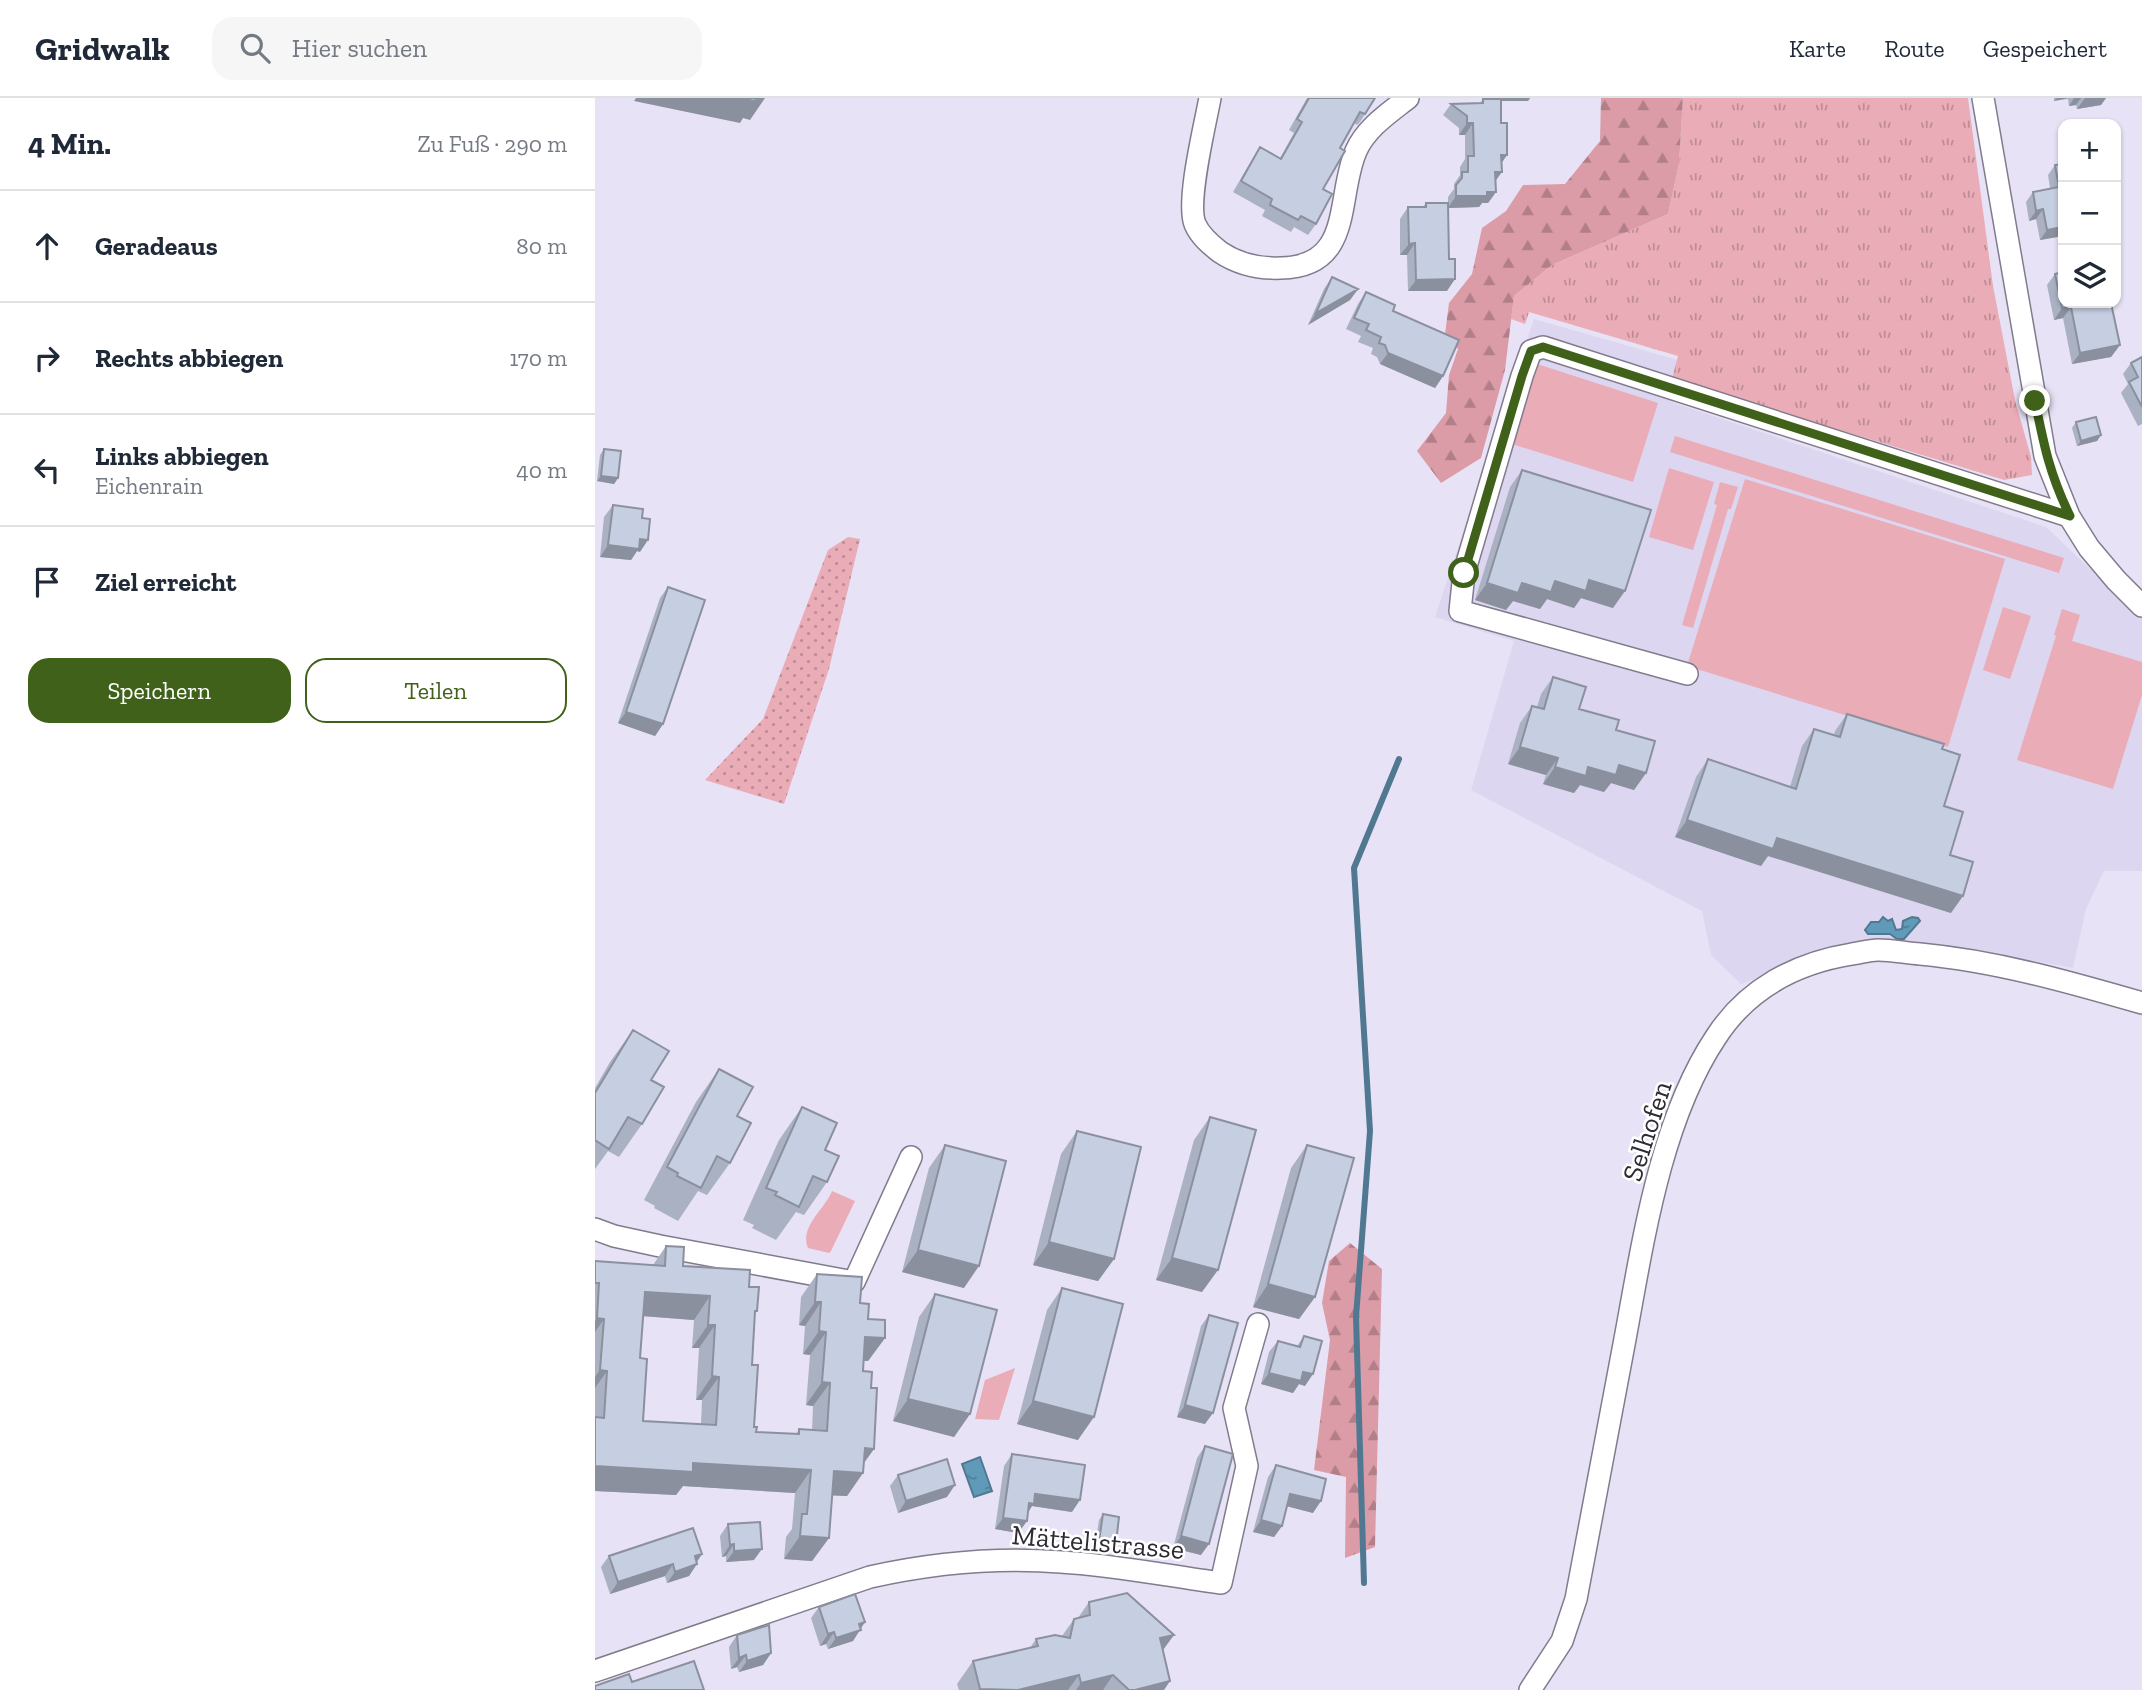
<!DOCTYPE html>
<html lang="de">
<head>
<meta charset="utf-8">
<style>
	:root { --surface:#fff; --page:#f6f6f7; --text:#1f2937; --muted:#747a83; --line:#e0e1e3; --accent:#3f6119 }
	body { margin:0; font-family:"Zilla Slab",serif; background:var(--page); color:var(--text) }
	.controls { position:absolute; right:21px; top:21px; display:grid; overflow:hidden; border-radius:14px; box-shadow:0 2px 5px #0004 }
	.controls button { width:63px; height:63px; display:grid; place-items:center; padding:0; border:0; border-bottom:2px solid var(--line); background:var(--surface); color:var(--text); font:35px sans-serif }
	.stop { position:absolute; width:21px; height:21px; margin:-16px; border:5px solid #3f6119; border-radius:50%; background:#fff }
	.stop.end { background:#3f6119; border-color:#fff; box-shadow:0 2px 7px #0008 }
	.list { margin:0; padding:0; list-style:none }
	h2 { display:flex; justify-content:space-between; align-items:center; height:91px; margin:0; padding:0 28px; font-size:30px }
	h2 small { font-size:23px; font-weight:400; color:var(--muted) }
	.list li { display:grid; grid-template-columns:46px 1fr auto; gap:21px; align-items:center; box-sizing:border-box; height:112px; padding:0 28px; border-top:2px solid var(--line) }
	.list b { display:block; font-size:26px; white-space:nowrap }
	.list p { margin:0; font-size:23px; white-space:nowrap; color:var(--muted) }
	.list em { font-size:23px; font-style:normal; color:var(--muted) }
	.actions { display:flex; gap:14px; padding:21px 28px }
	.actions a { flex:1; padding:16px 0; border:2px solid var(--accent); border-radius:21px; text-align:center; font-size:24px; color:var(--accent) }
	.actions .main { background:var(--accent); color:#fff }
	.icon { flex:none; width:38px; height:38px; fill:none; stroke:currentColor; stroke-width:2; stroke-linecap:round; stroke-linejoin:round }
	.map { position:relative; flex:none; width:1547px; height:1592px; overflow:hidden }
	header { display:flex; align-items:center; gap:42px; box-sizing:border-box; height:98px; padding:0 35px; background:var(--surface); border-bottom:2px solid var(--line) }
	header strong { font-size:33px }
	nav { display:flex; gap:38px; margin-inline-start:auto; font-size:24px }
	.search { width:490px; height:63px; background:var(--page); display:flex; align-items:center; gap:18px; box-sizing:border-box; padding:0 24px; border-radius:21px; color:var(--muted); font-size:26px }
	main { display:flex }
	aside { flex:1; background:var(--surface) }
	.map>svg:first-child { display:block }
	.built { fill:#ddd6f0 }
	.grass { fill:url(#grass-tufts) }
	.forest { fill:url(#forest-firs) }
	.park { fill:#eaacb7 }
	.garden { fill:url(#garden-dots) }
	.water { fill:url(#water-ripples); stroke:#507991; stroke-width:2 }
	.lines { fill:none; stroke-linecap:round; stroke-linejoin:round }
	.stream { stroke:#507991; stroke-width:6 }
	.minor-casing { stroke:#817b8d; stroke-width:24 }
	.minor { stroke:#fff; stroke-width:21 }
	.wall { fill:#aab1c2; fill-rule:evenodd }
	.shaded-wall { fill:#8b909e }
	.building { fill:#c6cee1; stroke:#8b909e; stroke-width:2; fill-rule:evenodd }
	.route { stroke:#3f6119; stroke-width:9 }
	.labels { text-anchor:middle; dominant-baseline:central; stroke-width:5; stroke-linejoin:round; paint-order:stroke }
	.street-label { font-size:28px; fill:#2e2b33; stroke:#fff }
</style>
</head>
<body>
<header>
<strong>Gridwalk</strong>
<div class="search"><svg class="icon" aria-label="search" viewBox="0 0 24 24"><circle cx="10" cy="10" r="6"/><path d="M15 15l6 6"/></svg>Hier suchen</div>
<nav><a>Karte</a><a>Route</a><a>Gespeichert</a></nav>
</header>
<main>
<aside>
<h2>4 Min.<small>Zu Fuß · 290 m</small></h2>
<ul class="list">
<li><svg class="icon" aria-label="ahead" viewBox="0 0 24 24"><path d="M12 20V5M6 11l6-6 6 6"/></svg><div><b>Geradeaus</b></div><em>80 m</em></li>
<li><svg class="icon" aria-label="right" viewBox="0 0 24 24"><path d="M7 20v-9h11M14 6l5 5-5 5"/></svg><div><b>Rechts abbiegen</b></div><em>170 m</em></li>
<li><svg class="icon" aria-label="left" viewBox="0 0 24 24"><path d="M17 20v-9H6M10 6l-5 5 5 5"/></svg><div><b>Links abbiegen</b><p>Eichenrain</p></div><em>40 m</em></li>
<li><svg class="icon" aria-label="arrive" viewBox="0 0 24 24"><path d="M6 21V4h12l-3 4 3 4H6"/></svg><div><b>Ziel erreicht</b></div></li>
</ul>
<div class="actions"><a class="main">Speichern</a><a>Teilen</a></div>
</aside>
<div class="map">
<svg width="1547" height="1592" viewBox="0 0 1547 1592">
	<defs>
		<pattern id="grass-tufts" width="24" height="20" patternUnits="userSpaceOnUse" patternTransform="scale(1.75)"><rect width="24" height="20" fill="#eaacb7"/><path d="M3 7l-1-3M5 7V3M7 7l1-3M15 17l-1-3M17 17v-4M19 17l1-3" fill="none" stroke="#be8c95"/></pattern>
		<pattern id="forest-firs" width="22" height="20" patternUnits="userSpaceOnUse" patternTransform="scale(1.75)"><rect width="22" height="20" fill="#db9ca8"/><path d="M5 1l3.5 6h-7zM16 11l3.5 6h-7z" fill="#b27f89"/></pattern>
		<pattern id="garden-dots" width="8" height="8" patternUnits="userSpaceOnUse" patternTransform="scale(1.75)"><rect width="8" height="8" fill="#eaacb7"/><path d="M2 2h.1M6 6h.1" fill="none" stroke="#be8c95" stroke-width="1.8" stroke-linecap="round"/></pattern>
		<pattern id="water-ripples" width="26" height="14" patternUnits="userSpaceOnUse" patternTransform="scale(1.75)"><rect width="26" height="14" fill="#5f9ab9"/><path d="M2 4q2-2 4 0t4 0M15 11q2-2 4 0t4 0" fill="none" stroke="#4f7e97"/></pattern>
	</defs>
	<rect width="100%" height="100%" fill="#e8e2f6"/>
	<path class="built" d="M939,221L1086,263L1076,304L1451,429L1547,520V773H1509L1491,811L1478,870L1348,846L1250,847L1146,886L1116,857L1107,813L876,692L919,543L840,519Z"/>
	<path class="grass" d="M1088,0H1373L1398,188L1420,302L1436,359L1437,377L1409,382L1077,281L1083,258L934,214L930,226L916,221L919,198L957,167L1073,116L1084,66Z"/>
	<path class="forest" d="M1006,0H1088L1084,66L1073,116L957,167L919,198L910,272L886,360L846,385L822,353L851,315L854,277L863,251L850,236L854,205L877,176L887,130L911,113L928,87L970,86L1005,43Z
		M755,1145L787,1171L780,1449L750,1460L751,1379L719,1372L735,1242L727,1205L734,1163Z"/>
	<path class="park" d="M942,266L1063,305L1038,384L917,346Z
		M1080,338L1469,460L1464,475L1075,354Z
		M1074,370L1119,384L1098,452L1054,439Z
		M1150,381L1410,461L1353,649L1092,568Z
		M1125,384L1143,389L1136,411H1133L1098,530L1087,527L1122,407L1119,406Z
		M1408,509L1436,518L1415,581L1388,572Z
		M1467,511L1485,517L1477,543L1547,564V597L1518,691L1422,662L1461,538L1459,537Z
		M237,1093L260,1103L236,1153L234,1155L213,1150C204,1129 230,1111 237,1093Z
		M420,1270L404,1322L380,1321L390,1282Z"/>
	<path class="garden" d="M253,439L265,441L234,571L189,706L110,682L168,621L233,452Z"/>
	<path class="water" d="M1288,819L1293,823L1297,821L1301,832L1307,831L1308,823L1317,819L1323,820L1325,823L1309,841H1302L1295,836H1273L1270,832L1276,824H1284Z
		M385,1359L397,1393L379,1399L367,1366Z"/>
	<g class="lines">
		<path class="stream" d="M769,1485L761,1219L775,1033L759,770L804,661"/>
		<defs>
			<path id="minor" d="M615,0C610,27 591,104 600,126C605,138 616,147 625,154C643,166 664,171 686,170C759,169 741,99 761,53C771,30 794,15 813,0
				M1388,0L1450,358L1474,418L1494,450L1521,482L1547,508
				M1092,576L865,513L869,475L927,278L936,253L948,249L1474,418
				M0,1131L19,1138L65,1148L259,1184L316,1059
				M0,1573L275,1479C338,1465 402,1459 466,1464C519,1467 573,1478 626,1485L652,1368L639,1310L663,1226
				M935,1592L967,1543L981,1501C998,1415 1014,1328 1030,1241C1048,1144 1065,1023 1121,939C1152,891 1201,865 1257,856C1265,855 1274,852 1283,852C1297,852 1311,855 1325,856C1401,863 1474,884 1547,905"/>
		</defs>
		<use href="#minor" class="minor-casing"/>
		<use href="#minor" class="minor"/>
	</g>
	<path class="wall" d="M712,0H780L765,24L762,27L759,25L745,50L728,91L721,126L713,137L699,129L696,134L667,118L670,112L638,94L658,60L665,49L685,60L699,35L694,32Z
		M896,0H935L933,3H906V66L900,83L901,94L893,105H887L884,109L853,110V99L859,91V86L865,77V69L870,61V37H864V30L848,17L856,6L885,5L888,1H895Z
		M1459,0H1511L1506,7L1482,11L1481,7L1474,8L1473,1L1459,3Z
		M1468,66V138L1445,142L1441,121L1434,123L1431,104L1438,94L1455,90L1453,77L1460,67Z
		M831,105L852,193H813L812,157H805V121L813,109H828Z
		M1460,176L1468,205H1516L1525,247L1516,259L1477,266L1468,220L1459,222L1452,187Z
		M737,179L763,191L755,202L713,227L729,191Z
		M771,194L798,213L848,278L840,290L785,266L782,259L776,256L778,250L763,244L766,238L751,231L763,206Z
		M1547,259V326L1543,328L1526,295L1533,286L1528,276L1536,265Z
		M1481,324L1506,337L1502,343L1482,348L1477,330Z
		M9,351L23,380L19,386L2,383L5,357Z
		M927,372L1018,510L986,500L979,510L952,501L945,511L918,503L911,512L880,502L915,389Z
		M18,407L45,454L42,453L36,462L5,459L9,419Z
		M73,489L68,626L60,638L23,625L65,500Z
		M958,579L984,611L1021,632L1051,675L1039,692L1016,685L1009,694L985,687L979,695L948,686L951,677L913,666L925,625L937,608L942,609L946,596Z
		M1252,616L1347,651L1349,708L1355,757L1356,815L1173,758L1166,768L1080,739L1101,679L1113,661L1195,689L1207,648L1219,631L1239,637L1240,633Z
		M38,932L56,982L47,1026L24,1059L13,1053L0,1071V990L15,964Z
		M124,971L142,1018L135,1065L112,1097L103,1093L83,1123L59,1110L60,1108L49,1102L101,1004Z
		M207,1009L230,1052L232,1084L209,1117L201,1114L181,1142L157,1130L159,1127L148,1122L184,1042Z
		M615,1019L607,1194L561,1182L599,1042Z
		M482,1033L519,1161L503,1183L438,1167L466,1056Z
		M350,1047L369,1190L307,1174L334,1070Z
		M712,1047L720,1199L704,1221L658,1209L696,1070Z
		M71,1148L88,1168L154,1189L159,1217L157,1267L159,1329L161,1334L201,1336L204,1331L217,1332L218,1308L211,1307L215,1257L208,1256L210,1228L204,1227L206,1199L222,1176L265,1205L273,1221L290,1240L273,1263H268V1273L276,1290L279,1351L269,1365L268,1375L252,1398L237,1397L234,1440L217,1463L189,1461L191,1439L197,1431L200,1395L88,1388L81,1397L0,1393V1163L58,1167ZM48,1218L99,1222L97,1250H104L101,1302H107L106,1326L48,1323L45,1260Z
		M467,1190L483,1342L422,1326L452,1212Z
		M340,1196L375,1316L359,1339L298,1323L324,1219Z
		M614,1217L610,1326L582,1319L606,1228Z
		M709,1238L710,1288L704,1286L698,1295L666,1286L674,1254L683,1243L702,1248Z
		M610,1348L606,1457L578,1450L602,1360Z
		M417,1356L477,1414L437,1408L433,1415L432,1423L423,1435L400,1431L409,1368Z
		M681,1367L718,1415L692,1408L687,1428L679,1439L658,1434L673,1379Z
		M303,1377L352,1399L303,1415L295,1388Z
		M508,1416L517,1450L500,1448L504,1422Z
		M133,1426L159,1462L131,1464V1458L127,1459L125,1438Z
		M107,1456L94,1478L72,1485L70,1478L15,1496L6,1469L14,1458Z
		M494,1504L567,1552L569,1592H364L362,1586L378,1563L435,1550L441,1541L467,1538L479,1521L483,1520Z
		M224,1509L265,1531L258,1543L233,1551L231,1546L225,1548L216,1520Z
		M142,1537L176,1555L168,1567L144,1574L142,1569L136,1571L134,1549Z"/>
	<path class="shaded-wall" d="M41,0H170L155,22L148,20L145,25L39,3Z
		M896,0H935L933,3H894Z
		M1462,0H1473L1459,3Z
		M1479,0H1486L1481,7L1474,8Z
		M1490,0H1511L1506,7L1482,11Z
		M872,25H878L870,37H864Z
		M906,57H912L904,69Z
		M900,74H907L899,85Z
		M892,94H901L893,105H887L884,109L853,110L861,98Z
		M1448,111L1441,121L1434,123L1441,113Z
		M1468,129V138L1445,142L1452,132Z
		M820,145L812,157H805L814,146Z
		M860,181L852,193H813L821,182Z
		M763,191L755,202L713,227L721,215Z
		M1476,209L1468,220L1459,222L1467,210Z
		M1525,247L1516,259L1477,266L1485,255Z
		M793,255L848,278L840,290L785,266Z
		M1506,337L1502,343L1482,348L1486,343Z
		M6,378L23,380L19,386L2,383Z
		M45,441L53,442L45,454L42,453L36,462L5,459L13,447Z
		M994,482L1030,493L1018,510L986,500L979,510L952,501L945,511L918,503L911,512L880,502L892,485Z
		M31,614L68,626L60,638L23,625Z
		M925,649L963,660L951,677L913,666Z
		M1024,667L1051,675L1039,692L1016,685L1009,694L985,687L979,695L948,686L960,669Z
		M1092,722L1182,740L1368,798L1356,815L1173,758L1166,768L1080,739Z
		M454,1144L519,1161L503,1183L438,1167Z
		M323,1152L384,1168L369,1190L307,1174Z
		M577,1160L623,1172L607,1194L561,1182Z
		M673,1186L720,1199L704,1221L658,1209Z
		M50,1194L115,1198L99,1222L33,1217Z
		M220,1204H226L210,1228L204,1227Z
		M2,1220L9,1221L0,1234V1223Z
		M113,1227H120L104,1250H97Z
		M224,1233L231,1234L215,1257L208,1256Z
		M270,1239L290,1240L273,1263L253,1262Z
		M5,1272L12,1273L0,1290V1279Z
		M708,1274L718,1276L710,1288L704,1286L698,1295L666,1286L674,1275Z
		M117,1278L124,1279L107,1302H101Z
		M227,1284L235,1285L218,1308L211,1307Z
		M313,1301L375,1316L359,1339L298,1323Z
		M438,1303L499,1319L483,1342L422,1326Z
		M590,1307L618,1315L610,1326L582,1319Z
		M270,1350L279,1351L262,1374Z
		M98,1365L216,1372L200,1395L88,1388L81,1397L0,1393V1368Z
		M239,1373L268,1375L252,1398L223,1397Z
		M360,1387L352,1399L303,1415L311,1403Z
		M440,1396L485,1402L477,1414L437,1408L431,1417L426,1416Z
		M695,1396L726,1403L718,1415L687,1407Z
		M408,1420L432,1423L423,1435L400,1431Z
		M666,1422L687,1428L679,1439L658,1434Z
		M205,1438L234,1440L217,1463L189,1461Z
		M586,1438L614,1446L606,1457L578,1450Z
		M504,1443L521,1445L517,1450L500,1448Z
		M139,1446L131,1458L127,1459L135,1447Z
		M167,1451L159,1462L131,1464L139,1453Z
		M107,1456L99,1467L100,1458Z
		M78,1466L70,1478L15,1496L23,1484Z
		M102,1466L94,1478L72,1485L80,1474Z
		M270,1524L258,1543L233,1551L241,1540L264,1526Z
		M239,1534L231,1546L225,1548L233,1536Z
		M579,1537L563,1559L565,1540Z
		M176,1555L168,1567L144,1574L152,1563Z
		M151,1557L142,1569L136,1571L144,1560Z
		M484,1577L473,1592H423Z
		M518,1577L508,1592H481L486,1585Z
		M575,1583L569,1592H540Z"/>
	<path class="building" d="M144,0H161L160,3Z
		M714,0H780L770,16L765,14L745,50L750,53L728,91L737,96L721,126L706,118L703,122L675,107L677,101L646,83L665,49L686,61L707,24L702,21Z
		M888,1H906V25H912V57H906L907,74H900L901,94H892V98H861V87L867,80V74H873V58H879L878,25H872V18L856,6L888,5Z
		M1468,66V129L1452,132L1448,111L1441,113L1438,94L1464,89L1460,67Z
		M831,105H853L854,161H860V181L821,182L820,145L814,146L813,109H831Z
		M1468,174V205H1516L1525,247L1485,255L1476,209L1467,210L1460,176Z
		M737,179L763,191L721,215Z
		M771,194L800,207L798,213L864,242L848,278L793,255L790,247L784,245L786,239L771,232L774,226L759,220Z
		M1547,259V309L1534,284L1543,279L1536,265Z
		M1501,319L1506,337L1486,343L1481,324Z
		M9,351L26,353L23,380L6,378Z
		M927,372L1056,412L1030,493L994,482L991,493L960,483L956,494L927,485L923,495L892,485Z
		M18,407L48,411L47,420L55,421L53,442L45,441L44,451L13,447Z
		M73,489L110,502L68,626L31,614Z
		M958,579L991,589L984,611L1024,622L1021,632L1060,643L1051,675L1024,667L1021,677L993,669L991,678L960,669L963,660L925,649L937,608L949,611Z
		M1252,616L1349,646L1347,651L1365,657L1349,708L1368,714L1355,757L1378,764L1368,798L1182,740L1178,751L1092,722L1113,661L1201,691L1219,631L1245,639Z
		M38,932L74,953L56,982L69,989L47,1026L33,1019L14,1051L0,1042V995Z
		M124,971L158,989L142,1018L156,1025L135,1065L122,1058L106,1090L82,1078L83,1075L72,1069Z
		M207,1009L242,1025L230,1052L244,1058L232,1084L218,1078L204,1109L180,1097L182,1094L171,1090Z
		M615,1019L661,1032L623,1172L577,1160Z
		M482,1033L546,1049L519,1161L454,1144Z
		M350,1047L411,1063L384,1168L323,1152Z
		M712,1047L759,1060L720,1199L673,1186Z
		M71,1148L89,1149L88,1168L155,1172L154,1189H164L162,1213H160L157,1267H163L159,1329H162L161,1334L204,1336V1331L232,1333L235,1285L227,1284L231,1234L224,1233L226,1204H220L222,1176L267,1179L265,1205L274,1206L273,1221L290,1222V1240L270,1239L268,1273L277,1274L276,1290H282L279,1351L270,1350L268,1375L239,1373L234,1440L205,1438L207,1416H212L216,1372L98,1365V1374L0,1368V1319L9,1320L12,1273L5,1272L9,1221L2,1220L4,1185H0V1163L70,1168ZM50,1194L115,1198L113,1227H120L117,1278L124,1279L121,1327L48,1323L52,1261L45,1260Z
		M467,1190L528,1206L499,1319L438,1303Z
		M340,1196L402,1212L375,1316L313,1301Z
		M614,1217L643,1225L618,1315L590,1307Z
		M709,1238L727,1243L718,1276L708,1274L706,1283L674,1275L683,1243L705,1249Z
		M610,1348L638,1356L614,1446L586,1438Z
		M417,1356L490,1367L485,1402L440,1396L439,1406L434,1405L432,1423L408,1420Z
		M352,1361L360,1387L311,1403L303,1377Z
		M681,1367L731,1381L726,1403L695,1396L687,1428L666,1422Z
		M508,1416L524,1419L521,1445L504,1443Z
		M165,1424L167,1451L139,1453V1446L135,1447L133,1426Z
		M98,1430L107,1456L100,1458L102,1466L80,1474L78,1466L23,1484L14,1458Z
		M532,1495L579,1537L565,1540L575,1583L540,1592H534L518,1577L486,1585L484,1577L423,1592L385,1591L378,1563L443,1548L441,1541L460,1537L475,1540L479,1521L495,1517L494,1504Z
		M260,1496L270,1524L264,1526L266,1532L241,1540L239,1534L233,1536L224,1509Z
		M174,1527L176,1555L152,1563L151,1557L144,1560L142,1537Z
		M99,1563L109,1592H0V1588L34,1576L37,1584Z"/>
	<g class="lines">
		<path class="route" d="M869,475L927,278L936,253L948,249L1475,418C1455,377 1449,348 1440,303"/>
	</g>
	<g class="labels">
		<g class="street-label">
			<text transform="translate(1052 1033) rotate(-72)">Selhofen</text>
			<text transform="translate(503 1444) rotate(5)">Mättelistrasse</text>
		</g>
	</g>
</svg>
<div class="controls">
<button>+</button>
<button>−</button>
<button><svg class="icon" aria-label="layers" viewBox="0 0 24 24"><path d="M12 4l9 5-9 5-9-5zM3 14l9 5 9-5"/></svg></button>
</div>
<div class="stop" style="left:869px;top:475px"></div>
<div class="stop end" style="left:1440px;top:303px"></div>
</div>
</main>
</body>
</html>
